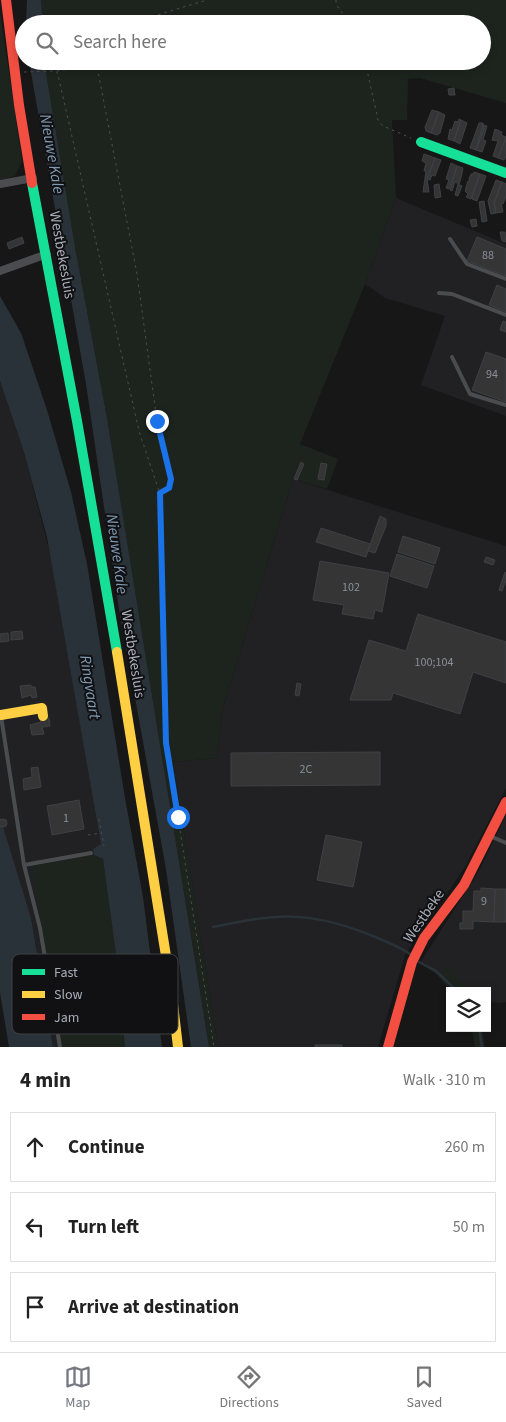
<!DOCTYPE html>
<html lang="en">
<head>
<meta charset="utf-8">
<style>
	:root { --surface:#fff; --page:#f6f6f6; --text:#222; --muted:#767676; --line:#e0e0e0; --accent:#757880 }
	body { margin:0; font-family:"Source Sans 3",sans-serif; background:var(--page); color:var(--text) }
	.controls { position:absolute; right:15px; bottom:15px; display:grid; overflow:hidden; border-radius:0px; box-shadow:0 2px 8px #0003 }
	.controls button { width:45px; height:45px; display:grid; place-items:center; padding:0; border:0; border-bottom:1px solid var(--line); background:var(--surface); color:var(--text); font:25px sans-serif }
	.stop { position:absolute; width:15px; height:15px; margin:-11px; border:4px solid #1a73e8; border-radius:50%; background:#fff }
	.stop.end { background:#1a73e8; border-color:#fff; box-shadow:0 1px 5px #0008 }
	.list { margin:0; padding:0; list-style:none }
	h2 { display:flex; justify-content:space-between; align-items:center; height:65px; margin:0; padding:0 20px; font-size:21px }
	h2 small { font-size:16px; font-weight:400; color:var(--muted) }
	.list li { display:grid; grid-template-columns:32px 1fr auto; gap:15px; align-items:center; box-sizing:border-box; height:70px; margin:0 10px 10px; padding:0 10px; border:1px solid var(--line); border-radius:0px }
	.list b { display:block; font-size:19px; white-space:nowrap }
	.list em { font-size:16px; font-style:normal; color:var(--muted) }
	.icon { flex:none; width:28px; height:28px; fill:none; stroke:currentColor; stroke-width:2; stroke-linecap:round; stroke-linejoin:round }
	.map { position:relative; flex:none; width:506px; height:1047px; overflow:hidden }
	.search { position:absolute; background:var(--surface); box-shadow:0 2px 8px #0003; left:15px; right:15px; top:15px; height:55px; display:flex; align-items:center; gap:12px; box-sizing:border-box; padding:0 18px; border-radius:28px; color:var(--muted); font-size:19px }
	.sheet { height:305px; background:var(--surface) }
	nav { display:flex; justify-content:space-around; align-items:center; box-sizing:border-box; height:70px; border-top:1px solid var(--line); background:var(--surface); font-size:14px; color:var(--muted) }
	nav a { display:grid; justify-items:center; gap:2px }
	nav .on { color:var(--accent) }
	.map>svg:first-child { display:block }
	.built { fill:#212123 }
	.green { fill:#1d241e }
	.water { fill:#2a3239 }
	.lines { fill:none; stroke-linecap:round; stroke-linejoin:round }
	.stream { stroke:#2a3239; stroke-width:2.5 }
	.building { fill:#353536; stroke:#3f4043 }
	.path { stroke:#4d4e52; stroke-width:1; stroke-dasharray:2.5 4; stroke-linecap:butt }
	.lane { stroke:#4b4c50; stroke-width:4 }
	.street { stroke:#4b4c50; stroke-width:8 }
	.fast { stroke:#16e098; stroke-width:10 }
	.slow { stroke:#ffcf43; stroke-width:10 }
	.jam { stroke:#f24e42; stroke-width:10 }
	.route { stroke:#1a73e8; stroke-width:6 }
	.labels { text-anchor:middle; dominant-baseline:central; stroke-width:4; stroke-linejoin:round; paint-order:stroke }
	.number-label { font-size:12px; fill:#8b8f98 }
	.street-label { font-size:15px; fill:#a8adb8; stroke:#111113 }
	.water-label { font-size:16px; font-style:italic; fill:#7f9bb3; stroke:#111113 }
	.key { fill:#111113; stroke:#3e4045; stroke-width:1 }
	.key-label { font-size:14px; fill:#a8adb8 }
</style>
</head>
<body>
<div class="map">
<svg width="506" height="1047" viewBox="0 0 506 1047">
	<rect width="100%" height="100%" fill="#171717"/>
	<path class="built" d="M396,198L506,244V416L421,385L445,316L385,298L365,284Z
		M0,381L23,449L53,565L101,844L93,850L94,855L103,859L117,961L125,1047H53L31,918L0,819Z
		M293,479L506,546V788L465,867L405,955L378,1047H218L173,762L217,758L222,711Z
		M506,815V1002L499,1003L487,1002V991H470L447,968L437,975L420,963L479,871Z"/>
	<path class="green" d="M41,0H506V103L420,78L408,79L407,120H392L396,198L365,284L300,444L338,459L327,489L293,479L222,711L217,758L173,762L218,1047H209L107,418L75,247L44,61H482V24H43Z
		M0,12L22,161L15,176L0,180Z
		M94,855L103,859L117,961L125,1047H61L32,868L36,865Z
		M447,967L470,991H451L437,975Z
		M472,1028H482L485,1047H475Z"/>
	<path class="water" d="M27,0H41L43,24H26Z
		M29,61H44L75,247L107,418L209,1047H191L166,869L119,609L86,384Z
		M0,296L21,333L47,410L71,492L87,564L125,798L143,897L162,1047H125L117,961L103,859L94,855L93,849L101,844L47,537L23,449L0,381Z
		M0,817L31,918L53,1047H9L0,993Z"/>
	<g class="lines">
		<path class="stream" d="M213,927C276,914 306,910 368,934C382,940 397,945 410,954
			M419,962L436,971L457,991
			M479,1028L482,1047"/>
	</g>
	<path class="building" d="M454,88L455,95H449L448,89Z
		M432,110L439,112L431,133L426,131L425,127Z
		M439,112L445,115L440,133L437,135L431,133Z
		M459,119L461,120L454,141L448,139L450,129L452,130L455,121L458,122Z
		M461,120L467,123L460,144L454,141Z
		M479,123H483L484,129L476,150L470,148Z
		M483,125L487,126L483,140L486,141L482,152L476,150Z
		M495,129L502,132L501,135L506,137L498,158L493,156L498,141L492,140Z
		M506,138V156L504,160L498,158Z
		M424,154L435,158L427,179L429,192H423L426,171H424L426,163L422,161Z
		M435,158L441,160L435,176L432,175L430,180L427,179Z
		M451,163L457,166L449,189L446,188L449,180L446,179Z
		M457,166L463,168L461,178L459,184L455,182L452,191L450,190Z
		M474,172L480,174L471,199L466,197L468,194L465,191L468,181H470L469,179L471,174H473Z
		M480,174L486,176L477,201L472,199V196Z
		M496,180L502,182L494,203L496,213L491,214L488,201Z
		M502,182L506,184V196L503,204L501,203L503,212L496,213L494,203Z
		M439,184L441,197L435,198L434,185Z
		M458,184L462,186L458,196L455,195Z
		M484,201L487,221L482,222L479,202Z
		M476,219L477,226L472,227L470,220Z
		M500,232H505L506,242L502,241Z
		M22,237L24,243L9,249L7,243Z
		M477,237L506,249V276L467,261Z
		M497,285L506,289V312L489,305Z
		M503,321L506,322V332L500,330Z
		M486,352L506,359V402L472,390Z
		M301,462L304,464L297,480L294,479Z
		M321,463L327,464L324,480L318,479Z
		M380,516L386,519V526L375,553L368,551Z
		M321,528L370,544L366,557L316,542Z
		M403,536L440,548L435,564L398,552Z
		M397,554L434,566L427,588L390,576Z
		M486,557L495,560L493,565L484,562Z
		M320,561L389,573L382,612L375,610L373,619L342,614L344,605L313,600Z
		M505,572L506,580L502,591L499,590Z
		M418,614L506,642V683L473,672L460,714L393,693L391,700H350L369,640L406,651Z
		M22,631L23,639L11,640V632Z
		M8,633L9,641L0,642V634Z
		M297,683L301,684L299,696L295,695Z
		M31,685V687H35L37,697L32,698L31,695L22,698L20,686Z
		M49,718L50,726L42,727L44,734L32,735L30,725L41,722L40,719Z
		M380,752V785L231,786V753Z
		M38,767L41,787L24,790L23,779L32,777L31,768Z
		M79,800L84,829L52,835L47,806Z
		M-1 823a4 4 0 1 1 8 0a4 4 0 1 1-8 0Z
		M326,835L362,842L353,887L317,880Z
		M481,888L495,889L494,922L473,921V929H460V923H463V911H473L474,891H481Z
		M495,889H506V922H494Z
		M315,1045H342V1047H315Z"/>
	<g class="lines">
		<path class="path" d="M336,0V4L350,24
			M127,24L207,0
			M96,61L137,274L157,421L171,479L169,488L160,493
			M365,61L378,120L383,126L411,138
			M57,71L95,65
			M24,72L56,71L58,75L139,431L161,497L168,754L214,1047
			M99,819L104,846
			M88,835L101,833"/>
		<path class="lane" d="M450,239L467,264L506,279
			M439,293L452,294L506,315
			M452,357L470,394L506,405
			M1,716L24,865L40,928L60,1047
			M490,836L506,843
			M24,865L91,853"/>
		<path class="street" d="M0,184L33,178
			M0,271L47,254"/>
		<path class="fast" d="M421,142L506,173
			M32,183L77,421L117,652"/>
		<path class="slow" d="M117,652L171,987L178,1047
			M1,715L42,708L43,716"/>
		<path class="jam" d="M6,0L19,105L32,183
			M388,1047L412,962L424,938L464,885L506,802"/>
	</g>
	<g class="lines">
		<path class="route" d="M157,421L171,479L169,488L160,493L166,743L178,817"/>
	</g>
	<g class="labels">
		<g class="number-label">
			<text x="488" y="255">88</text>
			<text x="492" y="374">94</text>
			<text x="351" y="587">102</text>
			<text x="434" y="662">100;104</text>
			<text x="306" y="769">2C</text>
			<text x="66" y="818">1</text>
			<text x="484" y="901">9</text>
		</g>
		<g class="street-label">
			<text transform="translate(62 255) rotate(80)">Westbekesluis</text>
			<text transform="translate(133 654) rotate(81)">Westbekesluis</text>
			<text transform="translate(424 916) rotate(-56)">Westbeke</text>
		</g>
		<g class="water-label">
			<text transform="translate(52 154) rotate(80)">Nieuwe Kale</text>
			<text transform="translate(117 554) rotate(82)">Nieuwe Kale</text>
			<text transform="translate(90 687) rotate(81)">Ringvaart</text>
		</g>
	</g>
	<rect x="12" y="954" width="166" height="80" rx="8" class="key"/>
	<rect x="22" y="969" width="23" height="6" fill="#16e098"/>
	<rect x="22" y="991" width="23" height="7" fill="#ffcf43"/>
	<rect x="22" y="1014" width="23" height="6" fill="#f24e42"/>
	<g class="key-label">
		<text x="54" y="977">Fast</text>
		<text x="54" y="999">Slow</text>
		<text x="54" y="1022">Jam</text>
	</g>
</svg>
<div class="controls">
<button><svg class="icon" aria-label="layers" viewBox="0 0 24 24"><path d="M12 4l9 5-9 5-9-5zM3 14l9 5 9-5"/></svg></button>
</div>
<div class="stop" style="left:178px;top:817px"></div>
<div class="stop end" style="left:157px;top:421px"></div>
<div class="search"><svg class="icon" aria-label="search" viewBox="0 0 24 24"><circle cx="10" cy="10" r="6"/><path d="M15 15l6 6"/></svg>Search here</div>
</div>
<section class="sheet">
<h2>4 min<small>Walk · 310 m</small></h2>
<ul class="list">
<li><svg class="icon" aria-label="ahead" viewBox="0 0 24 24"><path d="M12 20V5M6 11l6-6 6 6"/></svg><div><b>Continue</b></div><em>260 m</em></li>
<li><svg class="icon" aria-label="left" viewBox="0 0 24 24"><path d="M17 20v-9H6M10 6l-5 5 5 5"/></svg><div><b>Turn left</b></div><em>50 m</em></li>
<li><svg class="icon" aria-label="arrive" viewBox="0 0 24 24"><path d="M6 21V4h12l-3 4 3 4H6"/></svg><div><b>Arrive at destination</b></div></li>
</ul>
</section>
<nav>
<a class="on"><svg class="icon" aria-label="map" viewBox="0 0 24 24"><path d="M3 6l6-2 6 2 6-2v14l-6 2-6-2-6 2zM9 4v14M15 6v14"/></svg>Map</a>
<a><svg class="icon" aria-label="directions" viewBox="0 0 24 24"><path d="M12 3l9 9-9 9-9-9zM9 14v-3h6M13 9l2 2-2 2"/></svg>Directions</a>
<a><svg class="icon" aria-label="saved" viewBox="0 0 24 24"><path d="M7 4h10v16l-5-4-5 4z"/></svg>Saved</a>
</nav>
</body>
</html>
